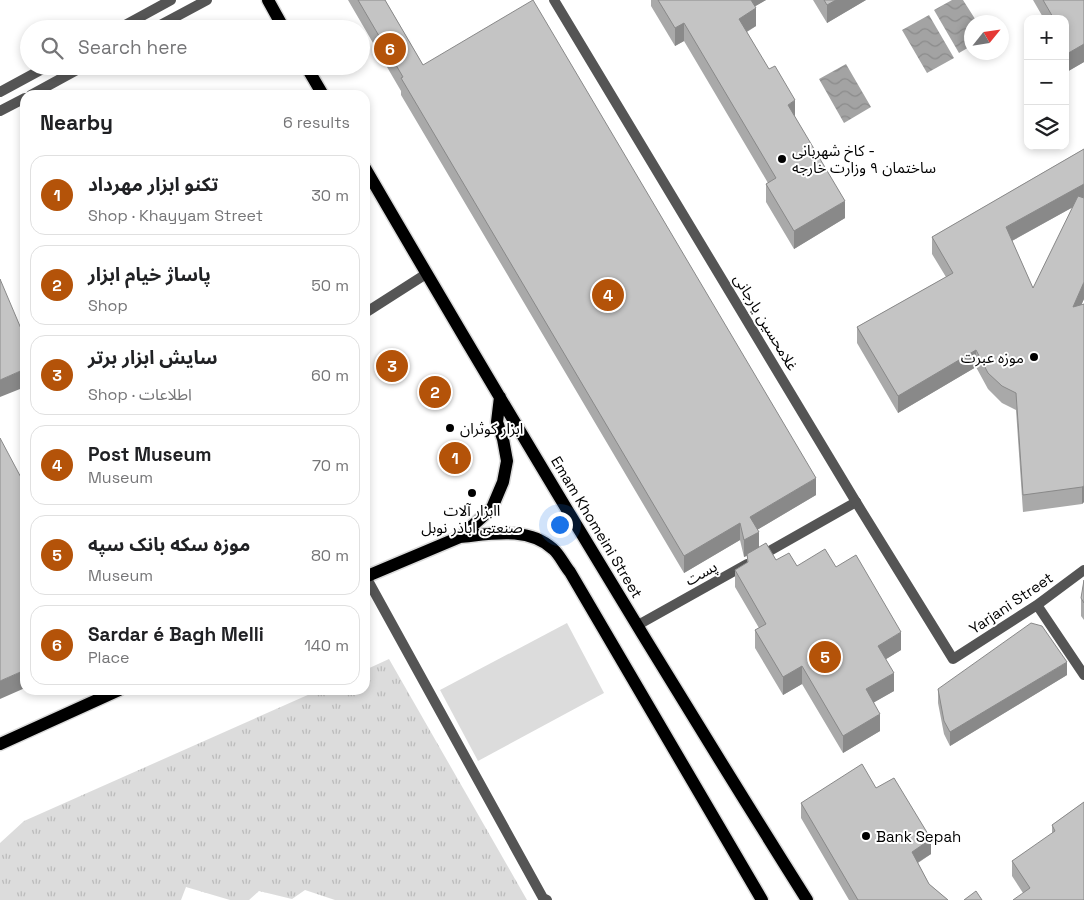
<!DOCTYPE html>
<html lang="en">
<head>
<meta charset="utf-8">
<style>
	:root { --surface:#fff; --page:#f2f2f2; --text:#202124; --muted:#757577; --line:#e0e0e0; --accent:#b45309 }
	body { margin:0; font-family:"Space Grotesk","Noto Sans Arabic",sans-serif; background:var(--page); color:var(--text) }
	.controls { position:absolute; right:15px; top:15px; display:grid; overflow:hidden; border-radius:10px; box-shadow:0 2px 8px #0003 }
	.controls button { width:45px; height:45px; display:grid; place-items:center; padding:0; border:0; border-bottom:1px solid var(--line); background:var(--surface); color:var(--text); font:25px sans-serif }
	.compass { position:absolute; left:964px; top:15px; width:45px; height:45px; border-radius:50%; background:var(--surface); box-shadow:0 2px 8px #0003; rotate:60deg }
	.you { position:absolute; left:559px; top:524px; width:18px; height:18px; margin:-12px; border:4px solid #fff; border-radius:50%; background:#1a73e8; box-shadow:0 0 0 8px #1a73e833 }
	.badge { display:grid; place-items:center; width:32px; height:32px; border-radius:50%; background:var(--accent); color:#fff; font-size:16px; font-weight:700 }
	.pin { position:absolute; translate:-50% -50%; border:2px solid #fff; box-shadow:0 1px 5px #0006 }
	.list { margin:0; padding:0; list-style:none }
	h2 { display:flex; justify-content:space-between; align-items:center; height:65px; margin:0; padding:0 20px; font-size:21px }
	h2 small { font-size:16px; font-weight:400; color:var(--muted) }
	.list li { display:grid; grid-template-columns:32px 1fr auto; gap:15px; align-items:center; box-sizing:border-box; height:80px; margin:0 10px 10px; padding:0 10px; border:1px solid var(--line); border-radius:15px }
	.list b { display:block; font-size:19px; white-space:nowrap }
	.list p { margin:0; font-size:16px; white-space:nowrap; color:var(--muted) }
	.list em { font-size:16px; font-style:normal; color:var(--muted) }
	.icon { flex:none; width:28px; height:28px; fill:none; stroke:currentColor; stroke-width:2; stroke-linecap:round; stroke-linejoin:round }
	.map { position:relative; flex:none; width:1084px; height:900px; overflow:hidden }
	.search { position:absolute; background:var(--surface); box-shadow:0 2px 8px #0003; left:20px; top:20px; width:350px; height:55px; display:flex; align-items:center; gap:12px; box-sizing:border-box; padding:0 18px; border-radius:28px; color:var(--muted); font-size:19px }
	.panel { position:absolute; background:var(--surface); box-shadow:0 2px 8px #0003; left:20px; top:90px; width:350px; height:605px; border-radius:15px }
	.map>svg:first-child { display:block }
	.grass { fill:#dcdcdc }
	.park { fill:url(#park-tufts) }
	.water { fill:url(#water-waves) }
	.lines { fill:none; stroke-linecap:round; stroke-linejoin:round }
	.primary-casing { stroke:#dbdbdb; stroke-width:15 }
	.service { stroke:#555; stroke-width:10 }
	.pedestrian { stroke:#555; stroke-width:10 }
	.minor { stroke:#555; stroke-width:10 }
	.tertiary { stroke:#555; stroke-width:10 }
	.primary { stroke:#000; stroke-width:12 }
	.wall { fill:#a9a9a9; fill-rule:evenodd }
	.shaded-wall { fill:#898989 }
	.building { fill:#c4c4c4; stroke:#898989 }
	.poi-dot { fill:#000; stroke:#fff; stroke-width:2 }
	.labels { text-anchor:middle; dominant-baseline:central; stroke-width:4; stroke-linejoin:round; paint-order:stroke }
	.poi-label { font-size:15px; fill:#000; stroke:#fff; text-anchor:start }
	.street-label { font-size:15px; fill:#000; stroke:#fff }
</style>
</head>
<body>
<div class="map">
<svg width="1084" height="900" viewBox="0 0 1084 900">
	<defs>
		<pattern id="park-tufts" width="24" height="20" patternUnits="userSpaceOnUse" patternTransform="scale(1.25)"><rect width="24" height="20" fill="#dcdcdc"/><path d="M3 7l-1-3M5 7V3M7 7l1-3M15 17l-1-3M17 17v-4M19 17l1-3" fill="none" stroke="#bbb"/></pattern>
		<pattern id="water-waves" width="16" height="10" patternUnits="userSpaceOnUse" patternTransform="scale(1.25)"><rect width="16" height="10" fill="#a3a3a3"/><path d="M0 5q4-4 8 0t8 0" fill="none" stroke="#8b8b8b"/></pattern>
	</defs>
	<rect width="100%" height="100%" fill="#fff"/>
	<path class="grass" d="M567,623L604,693L478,761L440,690Z"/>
	<path class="park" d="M389,659L527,900H335L305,890L292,899L259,891L249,900H230L186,887L181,900H0V843L24,821L319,690H365V670Z"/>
	<path class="water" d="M952,0H963L977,22H972L971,46L959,53L934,10Z
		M929,15L954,58L927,73L902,30Z
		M846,64L871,107L844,123L819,79Z"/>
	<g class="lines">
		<defs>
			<path id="primary" d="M268,0L284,29
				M306,66L323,95
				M365,168C508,414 655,658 807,900
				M460,537C491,534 528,526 553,549C560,555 564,565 570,572L762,900
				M365,577L460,537L492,508L503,482L507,461L503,439L497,422L500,397
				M0,744L119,690"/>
		</defs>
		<use href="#primary" class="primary-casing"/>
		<path class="service" d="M554,0L856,502
			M366,577L543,898L547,900"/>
		<path class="pedestrian" d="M759,557L856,502
			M638,625L747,564"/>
		<path class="minor" d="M365,313L426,274
			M856,502L953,659L1037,605L1084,570
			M1037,605L1084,675"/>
		<path class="tertiary" d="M118,29L171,0
			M153,29L207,0
			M0,92L48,66
			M31,95L84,66
			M0,111L25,98"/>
		<use href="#primary" class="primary"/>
	</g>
	<path class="wall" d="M348,0H385L423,65L816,495L757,530L759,547L776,560L797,566L836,567L901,650L886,659L894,691L874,702L880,731L843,753L802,684L783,695L755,648V630L759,628L735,587V570L747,563V556L744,557L740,540L684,573L401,95V91Z
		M651,0H766L755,6L756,26L747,32L795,117L845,218L794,249L766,202V184L768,183L684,41L675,46L651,6Z
		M813,0H866L827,23Z
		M1033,0H1084V62L1065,73V19H1044Z
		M1084,149V299L1081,305L1084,304V502L1082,504L1023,512L1016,410L1002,403L988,389L976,367L898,413L857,343V327L946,277L932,254V237ZM1073,207L1033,288L1012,241Z
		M1084,580V620L1081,616V598Z
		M1067,675L950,746L944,734L938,703V689Z
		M876,788L931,854L918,863L929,884L948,900H849L801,818V803Z
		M1084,802V900L1023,893L1012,876V861L1052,834V825Z"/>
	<path class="shaded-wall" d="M747,0H766L747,11Z
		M836,0H866L827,23V5Z
		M756,8V26L739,36V19Z
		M684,23V41L675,46V28Z
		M1084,44V62L1065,73V55Z
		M795,100V118L788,105Z
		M1084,184V201L1006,244V227Z
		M845,201V218L794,249V231Z
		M1084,282V299L1073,324V307Z
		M976,350V367L898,413V396Z
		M25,369V387L0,397V380Z
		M816,478V495L750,534V517Z
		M1084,486V502L1082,504V487Z
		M740,523V540L684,573V556Z
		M759,532V549L744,557V540Z
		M901,632V650L878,664V646Z
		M1067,662V675L950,746V732Z
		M802,666V684L783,695V677Z
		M25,670V688L0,699V681Z
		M894,673V691L866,707V689Z
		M880,714V731L843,753V736Z
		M931,839V854L912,866V852Z"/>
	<path class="building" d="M358,0H385L423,65L533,0L816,478L750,517L759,532L744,540L740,523L684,556L401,78L403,77Z
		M658,0H751L756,8L739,19L769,69L775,66L795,100L788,105L845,201L794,231L766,184L776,178L684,23L675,28Z
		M824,0H836L827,5Z
		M1043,0H1084V44L1065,55V19H1054Z
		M1084,149V184L1006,227L1033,288L1078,196L1084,198V282L1073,307L1084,304V486L1082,487L1023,495L1016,393L1002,386L988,373L976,350L898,396L857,327L953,273L932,237Z
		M0,279L25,338V369L0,380Z
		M0,438L25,485V670L0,681Z
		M766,543L776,560L789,553L797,566L825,549L836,567L856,555L901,632L878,646L894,673L866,689L880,714L843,736L802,666L783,677L755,630L766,624L735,570L748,562L747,554Z
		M1084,580V603L1081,598Z
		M1031,623L1042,626L1067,662L950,732L944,721L938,689Z
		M862,764L876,788L894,778L931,839L912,852L929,884L948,900H858L801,803Z
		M1084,802V900H1013L1030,888L1012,861L1055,831L1052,825Z
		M976,891L982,900H964Z"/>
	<g class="poi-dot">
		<circle cx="782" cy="159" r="5"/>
		<circle cx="1034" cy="357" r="5"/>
		<circle cx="450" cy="428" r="5"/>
		<circle cx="472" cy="493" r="5"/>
		<circle cx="866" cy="836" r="5"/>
	</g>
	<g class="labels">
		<g class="poi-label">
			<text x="792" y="150">کاخ شهربانی -<tspan x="792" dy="17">ساختمان ۹ وزارت خارجه</tspan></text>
			<text x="1024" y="357" text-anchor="end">موزه عبرت</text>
			<text x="460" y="428">ابزار کوثران</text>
			<text x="472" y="510" text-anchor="middle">اابزار آلات<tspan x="472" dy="17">صنعتی اباذر نوبل</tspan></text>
			<text x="876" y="836">Bank Sepah</text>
		</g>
		<g class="street-label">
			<text transform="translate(766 322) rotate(59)">غلامحسین یارجانی</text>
			<text transform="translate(597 527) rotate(59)">Emam Khomeini Street</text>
			<text transform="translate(701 573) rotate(-29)">پست</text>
			<text transform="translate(1011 603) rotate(-34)">Yarjani Street</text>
		</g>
	</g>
</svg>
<div class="controls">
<button>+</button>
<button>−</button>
<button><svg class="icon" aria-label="layers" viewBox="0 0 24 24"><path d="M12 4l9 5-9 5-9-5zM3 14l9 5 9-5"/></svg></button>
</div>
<svg class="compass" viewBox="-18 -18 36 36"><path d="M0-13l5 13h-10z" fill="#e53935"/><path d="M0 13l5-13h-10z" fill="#757577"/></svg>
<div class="you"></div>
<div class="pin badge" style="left:455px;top:458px">1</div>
<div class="pin badge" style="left:435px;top:392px">2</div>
<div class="pin badge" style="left:392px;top:366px">3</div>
<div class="pin badge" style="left:608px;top:295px">4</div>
<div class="pin badge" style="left:825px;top:657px">5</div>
<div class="pin badge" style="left:390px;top:49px">6</div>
<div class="search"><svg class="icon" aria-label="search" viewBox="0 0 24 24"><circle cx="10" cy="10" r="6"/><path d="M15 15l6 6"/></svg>Search here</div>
<section class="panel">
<h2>Nearby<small>6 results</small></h2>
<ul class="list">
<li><span class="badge">1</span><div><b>تکنو ابزار مهرداد</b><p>Shop · Khayyam Street</p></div><em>30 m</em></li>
<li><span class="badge">2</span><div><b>پاساژ خیام ابزار</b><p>Shop</p></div><em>50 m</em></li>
<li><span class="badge">3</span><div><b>سایش ابزار برتر</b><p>Shop · اطلاعات</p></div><em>60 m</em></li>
<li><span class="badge">4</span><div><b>Post Museum</b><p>Museum</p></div><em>70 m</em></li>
<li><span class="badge">5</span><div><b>موزه سکه بانک سپه</b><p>Museum</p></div><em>80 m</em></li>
<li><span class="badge">6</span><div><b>Sardar é Bagh Melli</b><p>Place</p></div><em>140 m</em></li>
</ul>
</section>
</div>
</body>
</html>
